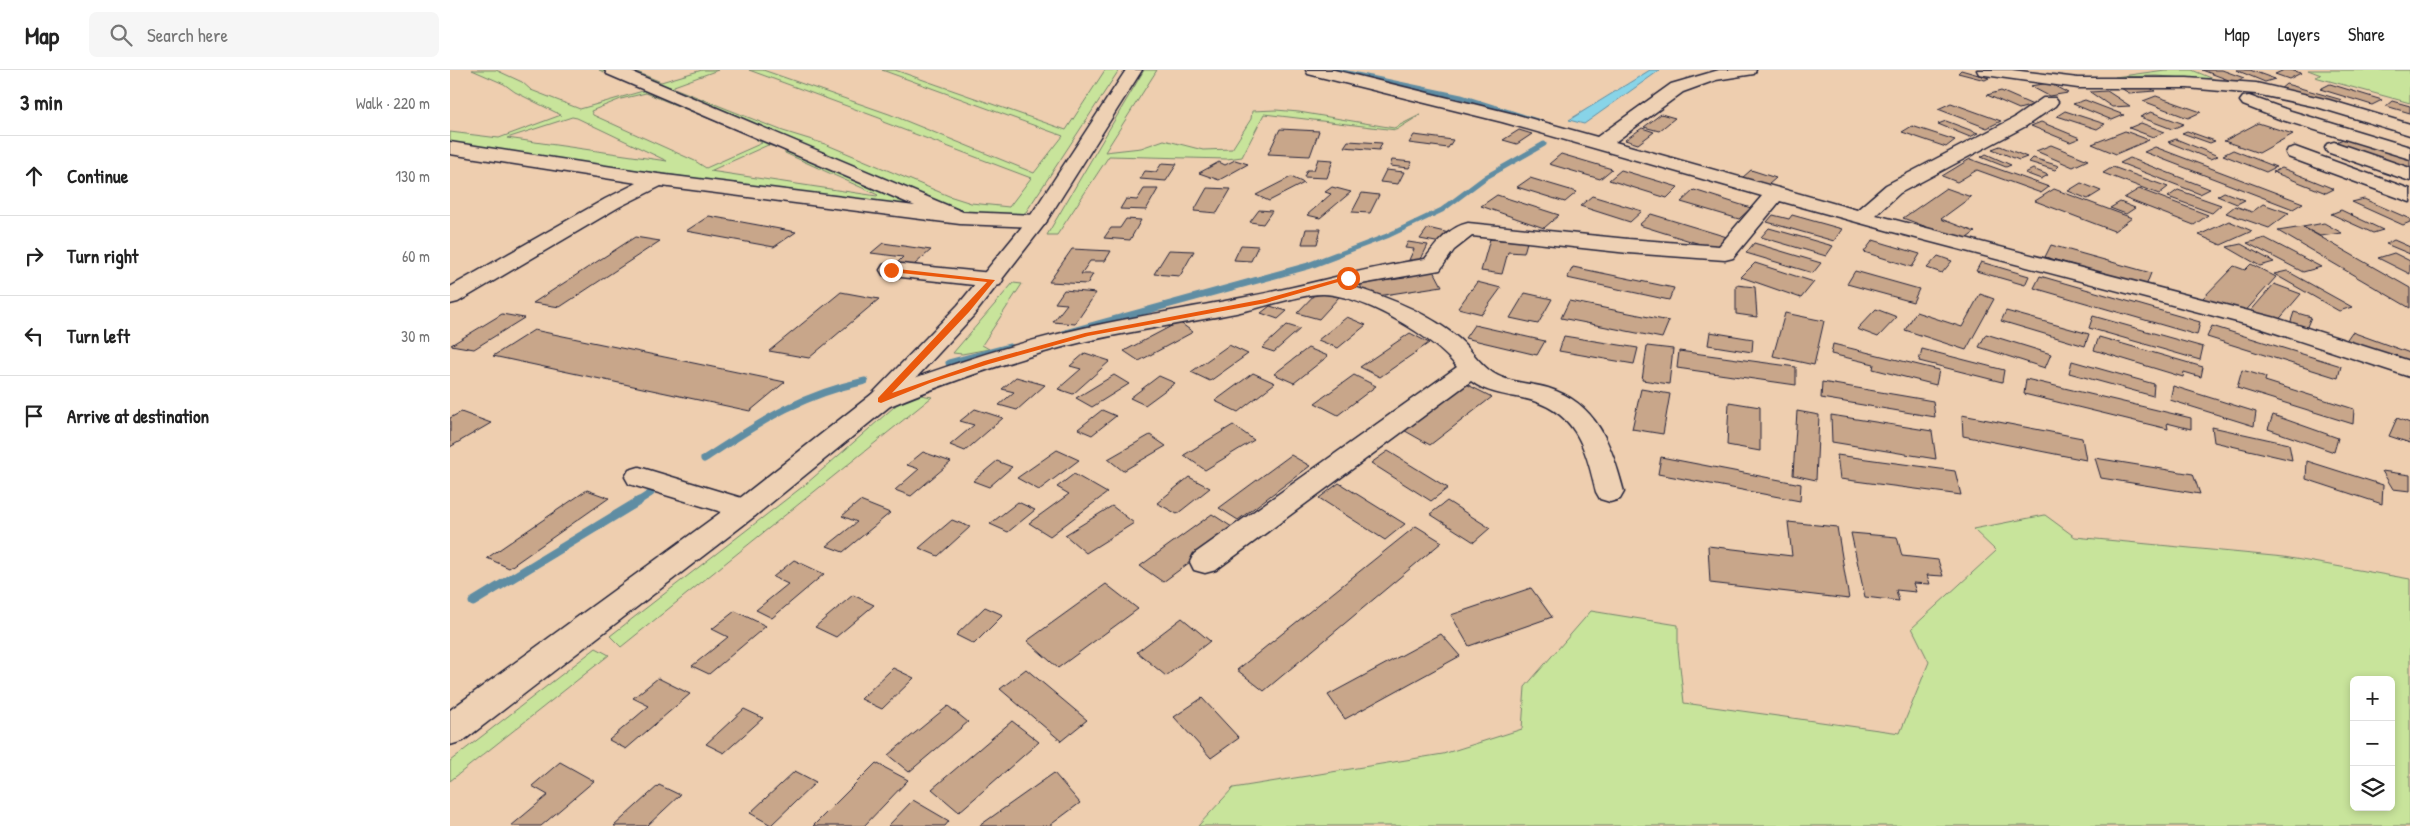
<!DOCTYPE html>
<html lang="en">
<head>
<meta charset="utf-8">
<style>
	:root { --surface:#fff; --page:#f6f6f6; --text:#222; --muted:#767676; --line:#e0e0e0 }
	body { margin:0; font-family:"Patrick Hand",sans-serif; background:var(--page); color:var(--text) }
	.controls { position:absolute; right:15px; bottom:15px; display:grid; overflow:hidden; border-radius:8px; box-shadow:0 2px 8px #0003 }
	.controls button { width:45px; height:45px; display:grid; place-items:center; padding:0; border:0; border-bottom:1px solid var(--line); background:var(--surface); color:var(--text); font:25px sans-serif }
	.stop { position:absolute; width:15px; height:15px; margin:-11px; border:4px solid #ea580c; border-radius:50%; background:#fff }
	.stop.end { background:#ea580c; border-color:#fff; box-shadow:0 1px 5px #0008 }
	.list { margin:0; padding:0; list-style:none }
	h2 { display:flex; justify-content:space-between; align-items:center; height:65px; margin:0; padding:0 20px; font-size:21px }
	h2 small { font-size:16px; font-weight:400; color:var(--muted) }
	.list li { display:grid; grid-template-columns:32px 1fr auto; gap:15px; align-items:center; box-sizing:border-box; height:80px; padding:0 20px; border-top:1px solid var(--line) }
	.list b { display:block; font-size:19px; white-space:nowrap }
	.list em { font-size:16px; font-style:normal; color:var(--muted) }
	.icon { flex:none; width:28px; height:28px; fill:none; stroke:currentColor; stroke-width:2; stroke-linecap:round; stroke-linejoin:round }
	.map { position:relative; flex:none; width:1960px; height:756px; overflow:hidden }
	header { display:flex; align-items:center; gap:30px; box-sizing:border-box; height:70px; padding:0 25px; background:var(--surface); border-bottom:1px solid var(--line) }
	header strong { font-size:24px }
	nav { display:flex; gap:28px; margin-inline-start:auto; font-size:18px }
	.search { width:350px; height:45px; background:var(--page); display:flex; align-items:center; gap:12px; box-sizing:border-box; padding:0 18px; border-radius:8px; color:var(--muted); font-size:19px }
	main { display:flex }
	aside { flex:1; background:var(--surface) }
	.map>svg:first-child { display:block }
	.green { fill:#c8e49b; stroke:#75836b; fill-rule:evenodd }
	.water { fill:#88d4e8; stroke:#5f8da3 }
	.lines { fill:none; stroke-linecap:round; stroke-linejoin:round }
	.stream-far2 { stroke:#5f8da3; stroke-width:5 }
	.stream-far1 { stroke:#5f8da3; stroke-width:7 }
	.stream { stroke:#5f8da3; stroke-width:9 }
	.building { fill:#c8a68a; stroke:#22223b }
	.minor-casing { stroke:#22223b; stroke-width:3 }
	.major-casing { stroke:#22223b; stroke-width:3 }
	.minor { fill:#eed1b4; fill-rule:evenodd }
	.major { fill:#eed1b4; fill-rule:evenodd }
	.route { fill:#ea580c }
</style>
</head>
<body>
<header>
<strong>Map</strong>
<div class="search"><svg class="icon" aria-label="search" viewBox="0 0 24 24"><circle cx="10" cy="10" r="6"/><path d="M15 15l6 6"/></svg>Search here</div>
<nav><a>Map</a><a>Layers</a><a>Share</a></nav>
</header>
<main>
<aside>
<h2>3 min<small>Walk · 220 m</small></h2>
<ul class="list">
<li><svg class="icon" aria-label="ahead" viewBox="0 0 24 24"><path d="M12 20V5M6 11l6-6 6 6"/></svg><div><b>Continue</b></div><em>130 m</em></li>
<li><svg class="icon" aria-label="right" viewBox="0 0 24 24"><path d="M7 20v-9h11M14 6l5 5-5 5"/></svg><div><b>Turn right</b></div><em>60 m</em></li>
<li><svg class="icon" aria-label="left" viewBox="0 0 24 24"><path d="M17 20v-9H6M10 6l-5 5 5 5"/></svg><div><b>Turn left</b></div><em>30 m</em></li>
<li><svg class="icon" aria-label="arrive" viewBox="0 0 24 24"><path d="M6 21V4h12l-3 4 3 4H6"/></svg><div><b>Arrive at destination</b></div></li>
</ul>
</aside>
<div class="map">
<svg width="1960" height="756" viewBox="0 0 1960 756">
	<rect width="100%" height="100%" fill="#eeceaf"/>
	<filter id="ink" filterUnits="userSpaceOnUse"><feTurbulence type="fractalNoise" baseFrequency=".02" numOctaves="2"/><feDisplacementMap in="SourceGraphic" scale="10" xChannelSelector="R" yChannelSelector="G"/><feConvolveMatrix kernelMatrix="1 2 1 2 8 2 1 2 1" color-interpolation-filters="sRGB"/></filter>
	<g filter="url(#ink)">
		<path class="green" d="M22,0H46L72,12L81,20L130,39L193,21V19L188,16L149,0H157L462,134L454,136L422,133L0,74V62L49,68L111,45L65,22L54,14ZM196,23L299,65L312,73L256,98L245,91L143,45L141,41L171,29ZM122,47L127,48L217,91L57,68ZM318,75L335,80V83L428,125L427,126L260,101Z
			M171,0H182L211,12L252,0H268L224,16V18L333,61L375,74L499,126L521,133L559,137L581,108L433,52L432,49L299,0H313L439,44L584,103L613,66L432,0H445L616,60L655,0H669L576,142L571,145H520Z
			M694,0H707L655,82L691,78L714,70L753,80L782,79L801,49L802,41L826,40L849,42L944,58L970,45L946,60L814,44L792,87L777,89L659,86L607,165H597Z
			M1715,0H1742L1766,10L1706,6L1665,7Z
			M1858,0H1960V33L1865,7L1871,5Z
			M563,213L572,214L532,275L539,279L512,284L503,283Z
			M460,323L482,327L171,577L160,566L356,414Z
			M1595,445L1625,467L1834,487L1960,509V756H748L783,718L993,684L1072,659L1075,617L1141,541L1228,555V578L1234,633L1450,663L1479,592L1462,558L1546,481L1523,459ZM1904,610H1941V737H1904Z
			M146,578L159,585L0,711V691Z"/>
		<path class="water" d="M1200,0H1210L1134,54L1119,50Z"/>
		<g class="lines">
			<path class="stream-far2" d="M883,0L1011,27L1090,52
				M884,186L937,166L992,140L1036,107L1094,74"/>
			<path class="stream-far1" d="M615,263L858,196L887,185
				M499,293L560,277
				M254,389C311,352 347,326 415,311
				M187,432L201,423"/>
			<path class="stream" d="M23,532L189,431"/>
		</g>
		<path class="building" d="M1511,0L1539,8L1535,10L1508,3Z
			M1752,0H1772L1794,8L1784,12Z
			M1786,0H1800L1825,9L1815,12Z
			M1834,0H1840L1851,3L1839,9L1825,4Z
			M1599,13L1618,23L1599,26L1580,16Z
			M1836,14L1892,30L1884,36L1829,20Z
			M1880,14L1932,30L1922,35L1870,19Z
			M1695,15L1705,21L1679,23L1669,17Z
			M1551,21L1583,35L1569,39L1537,25Z
			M1657,21L1680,36L1662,37L1640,22Z
			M1706,26L1751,42L1738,48L1693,31Z
			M1635,30L1674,45L1662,50L1623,34Z
			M1942,31L1960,36V43L1936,36Z
			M1501,33L1551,51L1537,58L1488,39Z
			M1615,41L1655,54L1647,59L1607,46Z
			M1701,42L1734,54L1722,59L1690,47Z
			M1211,44L1225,48L1209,61L1194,57Z
			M1496,51L1528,63L1520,67L1488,54Z
			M1591,52L1630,68L1620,72L1581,56Z
			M1691,53L1715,62L1703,67L1679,58Z
			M1808,53L1843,64L1809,83L1774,71Z
			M1462,56L1505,70L1496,77L1452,62Z
			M1192,58L1204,62L1188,74L1175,70Z
			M830,59L869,61L860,86L818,84Z
			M1069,60L1082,64L1067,74L1053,70Z
			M1675,61L1699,70L1666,84L1642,74Z
			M1737,61L1765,71L1760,73L1732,63Z
			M964,65L1003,70L998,78L959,73Z
			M1898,67L1960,89V99L1886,72Z
			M1726,69L1768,86L1760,89L1718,72Z
			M898,71L932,73L929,80L894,77Z
			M1601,75L1638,90L1623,97L1586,81Z
			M1550,76L1577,87L1569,90L1542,79Z
			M1705,77L1853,133L1843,139L1694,82Z
			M1783,80L1826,97L1816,102L1773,85Z
			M1111,84L1162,99L1150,109L1099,94Z
			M1536,84L1561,95L1556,97L1531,87Z
			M1583,88L1609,96L1605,100L1579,92Z
			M1680,88L1760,119L1750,124L1670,93Z
			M868,89L883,90L877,108L854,107L857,100H864Z
			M1520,89L1599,117L1591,123L1527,100L1507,112L1492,106Z
			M785,90L798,94L769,110L749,103L769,92L775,95Z
			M942,90L962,92L959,98L940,96Z
			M712,93L727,94L716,111L690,109L695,101L706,102Z
			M1663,97L1718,117L1709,124L1653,103Z
			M1832,98L1884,119L1876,123L1823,102Z
			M1583,99L1598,105L1591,109L1575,103Z
			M936,100L954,102L948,114L930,112Z
			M1171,100L1228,117L1217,128L1159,110Z
			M1301,100L1326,108L1318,115L1292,108Z
			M841,107L854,113L819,131L806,125Z
			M1080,108L1127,122L1115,132L1067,117Z
			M1631,113L1651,121L1638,129L1618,121Z
			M882,117L901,122L870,148L857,145L881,124L875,122Z
			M757,118L781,119L767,143L744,141Z
			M1496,118L1521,127L1491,149L1525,162L1513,171L1453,148Z
			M694,119H708L696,140L670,139L676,129L687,130Z
			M1604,119L1682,148L1664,161L1585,131Z
			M1689,119L1758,145L1744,155L1674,128Z
			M1244,120L1301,138L1289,149L1231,132Z
			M1728,120L1771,135L1762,143L1718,127Z
			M1774,122L1795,130L1787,134L1767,126Z
			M912,123L929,125L920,143L902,142Z
			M1047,125L1109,145L1094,158L1031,136Z
			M1142,126L1192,141L1180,152L1130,136Z
			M1914,129L1960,149V152L1953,155L1902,132Z
			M1670,132L1685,138L1676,144L1660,138Z
			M1813,134L1839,143L1819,158L1776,143L1785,136L1802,142Z
			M809,140L822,141L813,154L800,152Z
			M1891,140L1933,160L1923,163L1881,144Z
			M1201,144L1277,167L1266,179L1189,155Z
			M1323,145L1339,149L1342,145L1392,159L1384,171L1317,152Z
			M259,146L346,162L324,177L236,161Z
			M676,149L691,150L680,170L654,168L661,158H670Z
			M1779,151L1802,161L1771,175L1749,165Z
			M1874,153L1892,163L1870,166L1853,157Z
			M1853,157L1960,218V238L1828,161Z
			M978,158L999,163L991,173L970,169Z
			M1319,158L1383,176L1376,186L1311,167Z
			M856,159H871L867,174H852Z
			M185,167L210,171L110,237L83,233Z
			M1815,168L1871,197L1853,202L1797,173Z
			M1040,169L1077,172L1074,183L1058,182L1052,204L1031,201Z
			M1423,170L1470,184L1462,197L1414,182Z
			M1944,170L1960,177V184L1936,174Z
			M958,172L978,175L970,191L959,190L964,179L955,178Z
			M433,173L481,180L464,195L447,193L453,187L421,183Z
			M1304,173L1371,193L1363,203L1296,183Z
			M1791,174L1824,192L1810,196L1777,177Z
			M791,175L808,176L801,191L784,190Z
			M1601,175L1701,203L1696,216L1595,187Z
			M622,179L661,181L655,191H640L631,204H643L637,214L599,212Z
			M719,180L744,181L730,206L704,204Z
			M1944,183L1960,191V204L1928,188Z
			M1488,186L1502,191L1492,203L1477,198Z
			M1531,192L1579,206L1575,215L1526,201Z
			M1305,193L1364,212L1351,228L1291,207Z
			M1801,194L1826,207L1792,245L1751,230L1784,196L1795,200Z
			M1123,197L1224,218L1219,230L1117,208Z
			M983,199L992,216L915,228L910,214L955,208L953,203Z
			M1405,201L1469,219L1463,232L1397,214Z
			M1837,201L1902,237L1889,241L1824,204Z
			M1590,206L1750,252L1747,265L1584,218Z
			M1027,212L1051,218L1032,244L1008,238Z
			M1824,214L1851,224L1826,253L1799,243Z
			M1286,215L1305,217L1307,247L1286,244Z
			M614,220L646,223L625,254L603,252L617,234L605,233Z
			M868,221L890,226L869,249L847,243Z
			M391,222L429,229L359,288L319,281Z
			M1075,223L1102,229L1088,254L1060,248Z
			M1530,224L1544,229L1516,280L1455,260L1466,242L1512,257Z
			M1119,231L1219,251L1212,268L1111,248Z
			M820,236L837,241L828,249L811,243Z
			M1426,239L1447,247L1428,267L1407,259Z
			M1556,241L1639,264L1635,276L1551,251Z
			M1844,242L1861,247L1856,259L1840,254Z
			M1335,243L1374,251L1364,295L1323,286Z
			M52,244L74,248L24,279L1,275Z
			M1643,246L1753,277L1750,290L1639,258Z
			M897,247L916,255L888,278L868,270Z
			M729,252L743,262L689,291L674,281Z
			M837,255L850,259L824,282L812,278Z
			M1024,255L1095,271L1087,285L1015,268Z
			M1762,256L1891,296L1888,308L1757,267Z
			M84,260L335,312L300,341L43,286Z
			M1260,262L1303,269L1302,282L1258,275Z
			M1902,262L1960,283V296L1895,272Z
			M960,263L979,273L930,307L910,297Z
			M1536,264L1601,284L1595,298L1529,277Z
			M1114,266L1188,278L1184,294L1109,281Z
			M1649,267L1753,297L1751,307L1734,302L1733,307L1644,280Z
			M1383,274L1489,300L1486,315L1423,299L1424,294L1381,284Z
			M779,275L798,284L760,311L741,302Z
			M1197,276L1223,279L1219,314L1192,310Z
			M858,278L878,286L844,313L824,304Z
			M1472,279L1554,300L1552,312L1469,291Z
			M1229,281L1346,297V315L1227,298Z
			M635,283L660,291L623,324L608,319L631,299L620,296Z
			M1622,291L1704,314L1703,326L1619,303Z
			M1792,300L1816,307L1815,311L1904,339L1903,354L1787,318Z
			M803,303L825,313L788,342L765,331Z
			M664,305L679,314L642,337L626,328Z
			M904,305L926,316L888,345L865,333Z
			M709,306L725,313L695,335L680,328Z
			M566,307L595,315L567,340L549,335L564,322L552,319Z
			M1576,309L1741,348V359L1717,353L1718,359L1574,324Z
			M1012,312L1042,327L980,375L950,358Z
			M1372,312L1483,331L1485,347L1371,328Z
			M1723,316L1806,342L1804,356L1720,330Z
			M1191,319L1220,324L1213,364L1182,359Z
			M1279,332L1310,337V381L1277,375Z
			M525,339L553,348L515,381L500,375L524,355L510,351Z
			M652,340L666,346L642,365L628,359Z
			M1347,341L1369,345L1366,410L1343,405Z
			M11,342L41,353L0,377V348Z
			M1381,345L1482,361L1486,389L1382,372Z
			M1512,345L1632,368L1636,390L1513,366Z
			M1823,345L1888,368L1884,382L1818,359Z
			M1947,348L1960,353V373L1939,366Z
			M783,355L804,370L755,400L734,385Z
			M1762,357L1839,374L1842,390L1764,372Z
			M700,365L716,376L673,401L658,389Z
			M607,380L629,390L589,420L567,408Z
			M938,381L998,418L981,431L921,393Z
			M473,382L501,392L461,426L445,420L469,399L457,395Z
			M841,385L860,396L788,450L769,438Z
			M1387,385L1505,401L1511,425L1390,409Z
			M1211,387L1351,414L1350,431L1208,404Z
			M1645,388L1743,404L1750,424L1651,408Z
			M547,391L562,397L539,417L523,411Z
			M1857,391L1933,415L1932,434L1856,409Z
			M1932,401L1960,405V421L1943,419Z
			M624,404L657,423L600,466L579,453L619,424L607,417Z
			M739,407L760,418L727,444L707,433Z
			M889,413L955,454L935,470L869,428Z
			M137,420L159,428L59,498L37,488Z
			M410,431L440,443L393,482L377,476L407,452L392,446Z
			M997,431L1040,458L1024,472L980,444Z
			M568,432L585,440L558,462L540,454Z
			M662,436L684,453L636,483L615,465Z
			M762,444L785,459L713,512L690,496Z
			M502,450L520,457L488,486L469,478Z
			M1338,452L1387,457L1399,529L1260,513L1258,476L1342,486Z
			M966,456L992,472L814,621L787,600Z
			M1401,463L1447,467L1452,486L1488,490L1493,506L1477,505L1480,514L1463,513L1466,522L1446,520L1449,531L1415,527Z
			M344,490L374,504L322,548L306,540L338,514L323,507Z
			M656,514L688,539L608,598L577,571Z
			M1081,518L1102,547L1019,576L1001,545Z
			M403,525L424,535L386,567L365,557Z
			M535,537L553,545L524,574L506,565Z
			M285,541L316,556L259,604L242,596L278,567L262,559Z
			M732,548L760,571L716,606L687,582Z
			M991,564L1010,586L895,649L878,625Z
			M443,598L464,608L432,639L411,629Z
			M576,599L637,650L611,671L550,619Z
			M208,608L240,624L176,679L159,670L199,636L183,628Z
			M752,628L789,668L761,688L724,647Z
			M498,636L518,652L459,702L438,685Z
			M294,639L313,648L274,683L256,674Z
			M562,651L589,672L509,742L482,719Z
			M110,692L144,711L91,756H61L98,725L82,716Z
			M426,693L458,710L414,756H363Z
			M345,701L366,712L321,755L300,743Z
			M604,703L630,733L599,756H529Z
			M209,715L230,725L197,756H164Z
			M463,730L499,751L495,756H438Z"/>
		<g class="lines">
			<defs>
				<path id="minor" d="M155,0H177L513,142L587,145L594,147L597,151L594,155L587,157L510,154L211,116L169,137L8,232L0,234V217L155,129L187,113L0,84V72L208,104L465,136L157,4Z
					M856,0H884L1064,44L1147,67L1221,14L1269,0H1306L1304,4L1266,10L1233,22L1165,72L1407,140L1436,115L1564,48L1593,28H1605L1608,32L1605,36L1576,56L1450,123L1426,145L1826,248L1960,291V307L1810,258L1443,162L1330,131L1283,188L1275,190L1178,183L1022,166L1004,180L990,200L900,216C938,227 977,242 1008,268C1021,279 1029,294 1043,303C1059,313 1080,313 1098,318C1147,333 1162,376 1174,422L1170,429L1160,432L1150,429L1146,422C1135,375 1125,339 1072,328C1055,325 1035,322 1021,311L766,500L755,503L744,500L740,492L744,484L1007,297C983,266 914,226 874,224C853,223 809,239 786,243C736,253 687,260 637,271C570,287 504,310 440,336L431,338L422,336L418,330L422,324C492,297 564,273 638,257C692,245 747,237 801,226C860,215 916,197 975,189C986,174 999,157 1018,153L1178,169L1269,176L1312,126L1052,52L858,4Z
					M1527,0H1562L1628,8H1737L1806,13L1879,30L1960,54V65L1867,37L1806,24L1737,18H1628L1535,5L1529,4Z
					M1799,26L1841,41L1960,77V89L1829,49L1793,35L1790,31L1793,27Z
					M1884,72L1960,98V111L1877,82L1875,78L1877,74Z
					M1845,77L1960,119V132L1838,87L1836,83L1838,79Z
					M441,193L542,203L550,205L553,210L550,215L542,217L433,205L430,200L433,195Z
					M189,397L305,432L310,439L305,446L295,449L179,414L175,407L179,400Z"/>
				<path id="major" d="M676,0H692L594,155L524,245L440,336L305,446L13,671L0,675V640L285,432L422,324L508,235L579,148Z"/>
			</defs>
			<use href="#minor" class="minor-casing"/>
			<use href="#major" class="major-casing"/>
			<use href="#minor" class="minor"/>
			<use href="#major" class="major"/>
		</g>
	</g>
	<path class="route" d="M439,198L545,210L519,242L442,323L534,291L635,263L815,229L898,206L902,208L816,233L638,266L539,294L480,313L431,333L428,332V328L537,212L441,202Z"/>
</svg>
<div class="controls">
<button>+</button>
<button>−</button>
<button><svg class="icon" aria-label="layers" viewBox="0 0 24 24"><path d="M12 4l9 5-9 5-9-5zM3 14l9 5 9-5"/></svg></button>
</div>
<div class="stop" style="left:898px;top:208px"></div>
<div class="stop end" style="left:441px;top:200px"></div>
</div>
</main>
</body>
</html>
